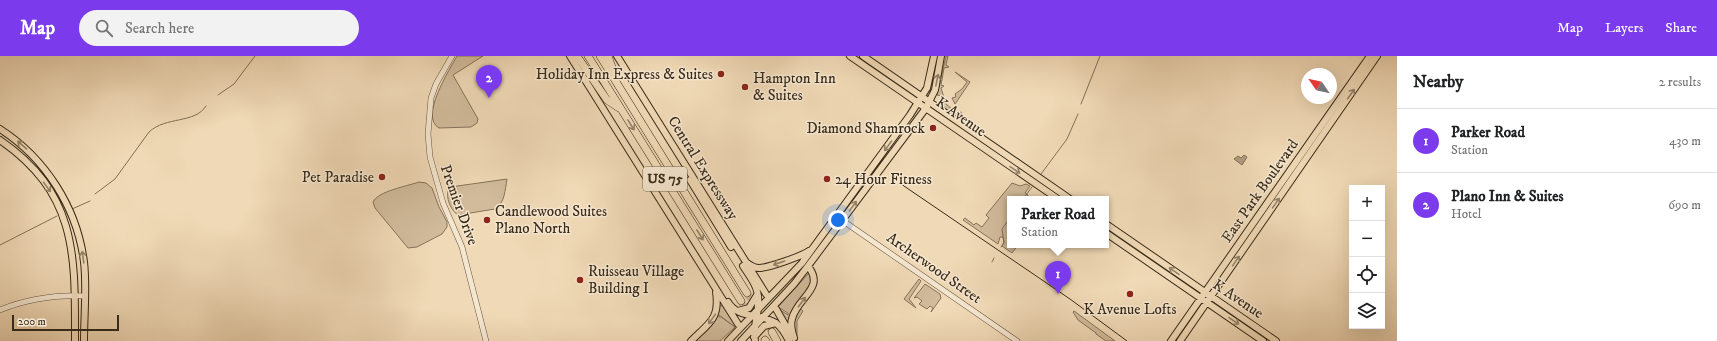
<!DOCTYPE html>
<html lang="en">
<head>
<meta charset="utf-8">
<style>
	:root { --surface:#fff; --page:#f2f2f2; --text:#202124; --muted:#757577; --line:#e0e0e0; --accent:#7c3aed }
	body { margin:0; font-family:"IM FELL DW Pica",serif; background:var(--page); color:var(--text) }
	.controls { position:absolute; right:12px; bottom:12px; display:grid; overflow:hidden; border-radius:0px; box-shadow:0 4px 16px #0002 }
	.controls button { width:36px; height:36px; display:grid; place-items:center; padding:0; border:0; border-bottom:1px solid var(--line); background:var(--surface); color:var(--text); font:20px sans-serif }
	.compass { position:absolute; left:1301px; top:12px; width:36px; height:36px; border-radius:50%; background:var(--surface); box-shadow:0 4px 16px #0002; rotate:304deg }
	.scale { position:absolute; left:12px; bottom:10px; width:107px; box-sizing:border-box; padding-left:4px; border:2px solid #392b18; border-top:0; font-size:11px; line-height:14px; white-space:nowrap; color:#392b18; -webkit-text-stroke:3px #f5e6d0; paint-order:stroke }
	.you { position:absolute; left:838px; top:164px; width:14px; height:14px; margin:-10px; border:3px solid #fff; border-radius:50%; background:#1a73e8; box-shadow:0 0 0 6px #1a73e833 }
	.badge { display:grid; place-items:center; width:26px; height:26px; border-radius:50%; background:var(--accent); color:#fff; font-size:13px; font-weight:700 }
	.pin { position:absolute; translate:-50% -33px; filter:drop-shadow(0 1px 2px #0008) }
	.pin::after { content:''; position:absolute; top:21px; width:14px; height:12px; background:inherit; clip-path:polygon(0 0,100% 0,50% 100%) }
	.popup { position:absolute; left:1007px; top:140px; width:102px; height:52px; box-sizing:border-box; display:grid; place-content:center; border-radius:0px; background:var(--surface); filter:drop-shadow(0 1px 3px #0005); font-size:13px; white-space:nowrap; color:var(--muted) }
	.popup b { font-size:15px; color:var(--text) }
	.popup::after { content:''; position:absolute; left:50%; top:100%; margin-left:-8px; border:8px solid transparent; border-top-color:var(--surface) }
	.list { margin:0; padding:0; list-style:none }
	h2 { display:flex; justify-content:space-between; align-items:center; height:52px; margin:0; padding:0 16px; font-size:17px }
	h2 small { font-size:13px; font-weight:400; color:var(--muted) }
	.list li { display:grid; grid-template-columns:26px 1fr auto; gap:12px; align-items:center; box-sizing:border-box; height:64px; padding:0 16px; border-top:1px solid var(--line) }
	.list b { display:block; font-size:15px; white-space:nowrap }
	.list p { margin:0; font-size:13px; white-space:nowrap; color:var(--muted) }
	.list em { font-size:13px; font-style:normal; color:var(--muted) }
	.icon { flex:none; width:22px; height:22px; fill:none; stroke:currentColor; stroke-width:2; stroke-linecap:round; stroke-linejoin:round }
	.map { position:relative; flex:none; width:1397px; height:285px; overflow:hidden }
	header { display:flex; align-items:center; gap:24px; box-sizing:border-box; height:56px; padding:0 20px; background:var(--accent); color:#fff }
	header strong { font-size:19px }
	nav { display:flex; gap:22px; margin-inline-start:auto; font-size:14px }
	.search { width:280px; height:36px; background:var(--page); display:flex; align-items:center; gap:10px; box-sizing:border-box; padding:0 14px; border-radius:22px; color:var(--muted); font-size:15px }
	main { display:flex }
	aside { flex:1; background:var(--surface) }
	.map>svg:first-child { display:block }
	.green { fill:#d1bb9b; stroke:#85735a }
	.water { fill:#b29e80; stroke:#827056 }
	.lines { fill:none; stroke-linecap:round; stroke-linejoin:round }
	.stream { stroke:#827056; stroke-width:1 }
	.highway-tunnel { stroke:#cbb696; stroke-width:7; stroke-dasharray:7 3.5; stroke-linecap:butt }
	.minor-casing { stroke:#675640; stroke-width:6 }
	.major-casing { stroke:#392b18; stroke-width:8 }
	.highway-casing { stroke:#392b18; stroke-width:8 }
	.minor { stroke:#f5e6d0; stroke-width:5 }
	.major { stroke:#f0d9b6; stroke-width:6 }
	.highway { stroke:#f0d9b6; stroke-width:7 }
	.tram { stroke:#392b18; stroke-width:1 }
	.oneway { stroke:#948267 }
	.poi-dot { fill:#8f2418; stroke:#f5e6d0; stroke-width:1.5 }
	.labels { text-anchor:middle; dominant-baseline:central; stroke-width:3; stroke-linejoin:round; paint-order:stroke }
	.shield { fill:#f5e6d0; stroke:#71634f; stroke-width:1 }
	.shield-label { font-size:14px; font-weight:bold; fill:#392b18 }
	.poi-label { font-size:15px; fill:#392b18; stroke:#f5e6d0; text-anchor:start }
	.street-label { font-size:15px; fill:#392b18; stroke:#f5e6d0 }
</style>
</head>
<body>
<header>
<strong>Map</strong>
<div class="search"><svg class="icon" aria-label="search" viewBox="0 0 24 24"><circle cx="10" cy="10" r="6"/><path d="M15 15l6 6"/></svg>Search here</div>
<nav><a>Map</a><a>Layers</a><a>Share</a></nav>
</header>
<main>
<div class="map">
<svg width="1397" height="285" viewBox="0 0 1397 285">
	<rect width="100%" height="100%" fill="#f0d9b6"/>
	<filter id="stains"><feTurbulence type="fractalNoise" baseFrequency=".005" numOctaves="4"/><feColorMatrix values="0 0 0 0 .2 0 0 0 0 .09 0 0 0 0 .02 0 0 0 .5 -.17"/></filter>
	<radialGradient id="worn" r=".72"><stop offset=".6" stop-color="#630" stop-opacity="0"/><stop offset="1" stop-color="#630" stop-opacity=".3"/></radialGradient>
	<path class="green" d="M457,0H483L453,19L478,63L477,67L471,71L439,72C419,61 450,13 457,0Z
		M946,0H948L946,9L949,11L944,12L941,29L944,30L941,32L946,48L958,58L960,56L962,57L959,63L939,49L945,45L943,40L937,39Z
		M955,16L970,26L955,48L952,42L956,41L955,38L962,33L967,26Z
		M507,123C505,134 505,147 495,153L458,159C450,154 444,138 450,131Z
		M419,126L426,127L432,132L439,151L447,166V171L442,178L417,191L408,192L375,152L373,146C378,135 408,130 419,126Z
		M1012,127L1020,130L1026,128L1030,130L1025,137L1028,139L1026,143H1010V189H1018L1012,197L1002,190L1004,186L1003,181H1000L998,188L963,164L965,162L974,169L976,167L982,171L989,162L986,159Z
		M809,217L813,225L789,267L786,268L777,252L788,259V257L778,251Z
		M919,223L921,225L909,243L916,252L904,243Z
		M925,228L940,238L941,242L931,256L933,252L930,250L927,253L919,248L922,245L917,241L914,242Z
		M724,249L737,270L735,271L719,259V261H721L735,271L720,285H694L715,265L720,250Z
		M800,252L803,255L797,265V280C790,271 795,261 800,252Z
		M1074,255L1115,285H1106L1096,278V277L1078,264L1073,256Z"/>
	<path class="water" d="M1244,99L1247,101L1242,109L1234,103L1238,100L1241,102Z"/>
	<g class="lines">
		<path class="stream" d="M218,39L234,28L255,0
			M1081,48L1100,0
			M1041,118L1067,83L1078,58
			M95,138L115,123L149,76C166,60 195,68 206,50
			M1023,143L1032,131
			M72,153L90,145
			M0,189L57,160
			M1001,191L1004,187L1002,173L1010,162
			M992,206L994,202"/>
		<path class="highway-tunnel" d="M747,237L772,276
			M741,245L765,284"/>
		<defs>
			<path id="minor" d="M452,0L436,28L431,42L428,78L430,101L443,147L462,191L486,285
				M836,160L1017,285
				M0,254C27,243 55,239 84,240"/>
			<path id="major" d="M570,0L738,268
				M617,0L766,238
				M850,0L1058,143
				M863,0L1070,143
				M0,73C45,102 77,151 84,206C87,231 84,259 84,285
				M0,84C78,138 75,200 75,285
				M690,124L731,191
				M1106,168L1276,285
				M1106,177L1263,285
				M747,207C751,210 754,212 759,212C768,212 802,200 809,195
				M743,210C748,218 755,226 757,235C762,252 752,268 755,285
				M728,246C739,264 761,257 776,267C782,272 786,279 789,285
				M776,253L791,279
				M738,255L749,252L757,239
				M754,281L764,270L776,267
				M794,282C792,276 790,269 792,263C797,241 826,233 808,210
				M691,285C709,267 720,263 716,236
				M728,285L802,207L910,59L927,32L934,0
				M741,285L794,228L808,210L926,52L935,34L941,0
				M1171,285L1370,0
				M1180,285L1377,0"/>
			<path id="highway" d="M577,0L607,44L619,52
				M588,0L741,245
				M600,0L747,237
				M608,0L613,14
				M772,276L777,285
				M765,284L766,285"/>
		</defs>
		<use href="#minor" class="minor-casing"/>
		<use href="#major" class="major-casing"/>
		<use href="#highway" class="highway-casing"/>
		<use href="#minor" class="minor"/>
		<use href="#major" class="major"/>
		<use href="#highway" class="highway"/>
		<path class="tram" d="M901,128L1070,243L1127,285"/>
	</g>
	<defs><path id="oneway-shaft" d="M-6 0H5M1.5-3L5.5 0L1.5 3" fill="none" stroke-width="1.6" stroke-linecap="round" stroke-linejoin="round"/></defs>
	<g class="oneway">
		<use href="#oneway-shaft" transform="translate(937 24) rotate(-79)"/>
		<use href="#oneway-shaft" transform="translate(1351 38) rotate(-55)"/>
		<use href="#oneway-shaft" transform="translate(631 69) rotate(58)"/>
		<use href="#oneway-shaft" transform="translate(22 89) rotate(-139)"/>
		<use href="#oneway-shaft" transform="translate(888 90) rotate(126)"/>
		<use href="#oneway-shaft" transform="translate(1015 114) rotate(34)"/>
		<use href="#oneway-shaft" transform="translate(47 131) rotate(54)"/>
		<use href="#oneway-shaft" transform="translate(1276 147) rotate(-55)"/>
		<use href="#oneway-shaft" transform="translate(853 150) rotate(-54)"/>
		<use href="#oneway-shaft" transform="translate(700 179) rotate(58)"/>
		<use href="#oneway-shaft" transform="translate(83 201) rotate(-98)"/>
		<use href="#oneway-shaft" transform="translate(1236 205) rotate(-55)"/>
		<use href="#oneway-shaft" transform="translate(779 207) rotate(161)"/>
		<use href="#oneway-shaft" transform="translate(1174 215) rotate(-145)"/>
		<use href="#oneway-shaft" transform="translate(802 246) rotate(-53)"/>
		<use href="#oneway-shaft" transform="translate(712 263) rotate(125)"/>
		<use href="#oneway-shaft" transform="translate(1234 265) rotate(34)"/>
	</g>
	<g class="poi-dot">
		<circle cx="721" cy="18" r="4"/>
		<circle cx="745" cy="31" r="4"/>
		<circle cx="933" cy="72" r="4"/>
		<circle cx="382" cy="121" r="4"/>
		<circle cx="827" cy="123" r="4"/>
		<circle cx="487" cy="164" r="4"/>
		<circle cx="580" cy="224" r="4"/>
		<circle cx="1130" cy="238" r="4"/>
	</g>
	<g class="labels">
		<rect class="shield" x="643" y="111" width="44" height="24" rx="3"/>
		<g class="shield-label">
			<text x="665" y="123">US 75</text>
		</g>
		<g class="poi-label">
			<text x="713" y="18" text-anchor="end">Holiday Inn Express &amp; Suites</text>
			<text x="753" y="22">Hampton Inn<tspan x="753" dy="17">&amp; Suites</tspan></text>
			<text x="925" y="72" text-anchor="end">Diamond Shamrock</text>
			<text x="374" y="121" text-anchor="end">Pet Paradise</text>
			<text x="835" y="123">24 Hour Fitness</text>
			<text x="495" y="155">Candlewood Suites<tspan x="495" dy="17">Plano North</tspan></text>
			<text x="588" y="215">Ruisseau Village<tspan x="588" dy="17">Building I</tspan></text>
			<text x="1130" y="253" text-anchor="middle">K Avenue Lofts</text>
		</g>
		<g class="street-label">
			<text transform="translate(961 61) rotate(35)">K Avenue</text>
			<text transform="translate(703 112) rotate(58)">Central Expressway</text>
			<text transform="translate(1260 135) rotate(-55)">East Park Boulevard</text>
			<text transform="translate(459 149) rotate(70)">Premier Drive</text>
			<text transform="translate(934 212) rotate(35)">Archerwood Street</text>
			<text transform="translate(1238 243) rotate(34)">K Avenue</text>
		</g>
	</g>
	<rect width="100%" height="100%" filter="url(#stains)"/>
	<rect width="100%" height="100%" fill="url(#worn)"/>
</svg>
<div class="controls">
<button>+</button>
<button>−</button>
<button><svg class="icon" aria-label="locate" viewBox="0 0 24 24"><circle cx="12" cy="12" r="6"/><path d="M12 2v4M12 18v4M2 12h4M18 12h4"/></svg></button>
<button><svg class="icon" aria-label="layers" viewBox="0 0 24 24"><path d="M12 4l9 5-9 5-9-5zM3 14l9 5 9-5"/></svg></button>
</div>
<svg class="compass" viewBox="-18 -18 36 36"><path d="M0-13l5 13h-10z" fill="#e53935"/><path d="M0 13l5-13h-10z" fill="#757577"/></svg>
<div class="scale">200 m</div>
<div class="you"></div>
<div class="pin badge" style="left:1058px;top:238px">1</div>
<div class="popup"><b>Parker Road</b>Station</div>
<div class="pin badge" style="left:489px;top:42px">2</div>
</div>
<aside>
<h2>Nearby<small>2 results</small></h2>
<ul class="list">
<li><span class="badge">1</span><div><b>Parker Road</b><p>Station</p></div><em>430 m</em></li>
<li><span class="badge">2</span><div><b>Plano Inn &amp; Suites</b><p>Hotel</p></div><em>690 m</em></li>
</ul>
</aside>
</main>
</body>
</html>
